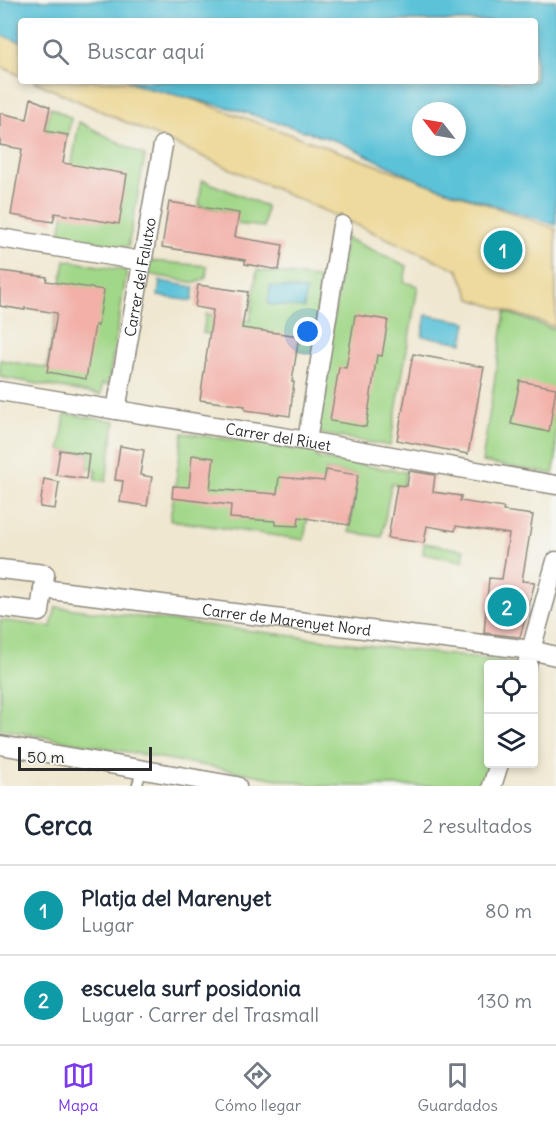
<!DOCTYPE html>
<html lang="es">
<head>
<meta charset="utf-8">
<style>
	:root { --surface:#fff; --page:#f6f6f7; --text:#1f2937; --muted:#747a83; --line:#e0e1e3; --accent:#7c3aed }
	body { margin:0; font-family:Delius,sans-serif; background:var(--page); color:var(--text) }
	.controls { position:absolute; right:18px; bottom:18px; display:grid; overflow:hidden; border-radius:6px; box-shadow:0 3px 9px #0003 }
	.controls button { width:54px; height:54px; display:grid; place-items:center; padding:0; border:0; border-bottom:2px solid var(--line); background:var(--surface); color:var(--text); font:30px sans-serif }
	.compass { position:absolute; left:412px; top:102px; width:54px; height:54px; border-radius:50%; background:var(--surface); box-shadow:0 3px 9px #0003; rotate:301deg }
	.scale { position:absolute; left:18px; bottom:15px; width:134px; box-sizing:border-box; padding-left:6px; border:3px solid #2b2b2b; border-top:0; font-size:16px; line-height:21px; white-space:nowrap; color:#2b2b2b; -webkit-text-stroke:4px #f6f6f2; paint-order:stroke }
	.you { position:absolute; left:308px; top:332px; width:21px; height:21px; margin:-15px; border:4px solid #fff; border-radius:50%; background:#1a73e8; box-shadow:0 0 0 9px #1a73e833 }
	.badge { display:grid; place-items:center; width:39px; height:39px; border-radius:50%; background:var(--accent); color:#fff; font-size:20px; font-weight:700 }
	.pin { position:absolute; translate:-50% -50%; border:3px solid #fff; box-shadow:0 2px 6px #0006 }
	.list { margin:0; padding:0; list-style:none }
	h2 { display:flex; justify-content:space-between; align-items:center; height:78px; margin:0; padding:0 24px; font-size:26px }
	h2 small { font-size:20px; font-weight:400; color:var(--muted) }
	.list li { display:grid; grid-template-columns:39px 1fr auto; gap:18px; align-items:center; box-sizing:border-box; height:90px; padding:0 24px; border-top:2px solid var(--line) }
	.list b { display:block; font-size:22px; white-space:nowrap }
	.list p { margin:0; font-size:20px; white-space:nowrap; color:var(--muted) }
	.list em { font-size:20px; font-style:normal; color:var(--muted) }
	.icon { flex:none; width:33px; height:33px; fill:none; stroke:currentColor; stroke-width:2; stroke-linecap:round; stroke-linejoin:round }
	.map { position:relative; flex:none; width:556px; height:786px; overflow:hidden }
	.search { position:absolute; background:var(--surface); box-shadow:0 3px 9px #0003; left:18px; right:18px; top:18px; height:66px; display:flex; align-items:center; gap:15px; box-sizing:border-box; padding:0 21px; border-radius:6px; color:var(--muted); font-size:22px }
	.sheet { height:258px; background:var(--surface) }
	nav { display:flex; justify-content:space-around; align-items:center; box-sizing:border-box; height:84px; border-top:2px solid var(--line); background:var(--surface); font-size:16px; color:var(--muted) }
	nav a { display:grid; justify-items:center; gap:3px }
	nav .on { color:var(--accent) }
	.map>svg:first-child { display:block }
	.green { fill:#a1d788; stroke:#66815a; stroke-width:1.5 }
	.sand { fill:#eeda9e; stroke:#8c8264; stroke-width:1.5 }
	.water { fill:#5bc2d8; stroke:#437682; stroke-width:1.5; fill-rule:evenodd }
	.building { fill:#f2b0a8 }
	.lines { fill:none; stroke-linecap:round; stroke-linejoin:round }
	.lane-casing { stroke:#8d897d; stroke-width:12 }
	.street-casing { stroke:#8d897d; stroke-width:21 }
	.lane { stroke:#fff; stroke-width:9 }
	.street { stroke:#fff; stroke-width:18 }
	.labels { text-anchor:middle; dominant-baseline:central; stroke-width:4.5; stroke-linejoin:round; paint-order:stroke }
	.street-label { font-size:15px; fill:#2b2b2b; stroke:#f6f6f2 }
</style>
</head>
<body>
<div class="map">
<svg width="556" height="786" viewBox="0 0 556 786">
	<rect width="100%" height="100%" fill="#f6f6f2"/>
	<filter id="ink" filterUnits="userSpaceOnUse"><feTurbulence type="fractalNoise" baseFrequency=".0167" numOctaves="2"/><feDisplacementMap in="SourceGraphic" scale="12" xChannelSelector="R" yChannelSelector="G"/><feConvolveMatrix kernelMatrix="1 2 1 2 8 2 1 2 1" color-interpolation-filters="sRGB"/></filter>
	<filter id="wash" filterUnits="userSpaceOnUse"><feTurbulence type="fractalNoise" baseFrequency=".008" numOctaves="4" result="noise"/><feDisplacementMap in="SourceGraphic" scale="24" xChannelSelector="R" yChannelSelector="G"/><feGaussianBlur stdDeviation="1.35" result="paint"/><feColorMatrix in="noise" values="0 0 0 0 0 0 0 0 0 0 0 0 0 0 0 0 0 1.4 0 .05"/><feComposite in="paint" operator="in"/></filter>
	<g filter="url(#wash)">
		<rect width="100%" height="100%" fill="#efe7cf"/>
		<path class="green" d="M50,107L71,118L68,135L45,131Z
			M79,122L145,156L128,247L60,236Z
			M202,180L266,206L264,227L237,224L238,213L199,206Z
			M346,238L407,266L404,282L418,286L390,446L316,433Z
			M65,260L127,271L108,385L102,384L101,395L0,377V360L47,368Z
			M150,261L207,266L206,278L196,283L148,274Z
			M257,270L322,279L312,353L297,351L299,337L248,340L203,333L206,314L250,321Z
			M505,312L556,330V458L553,474L482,462Z
			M65,414L115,421L106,481L95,480L96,469L87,468L89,454L60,450Z
			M183,433L317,452V458L406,472L403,486L391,484L382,537L349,532L357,475L326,470L321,497L311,496L304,540L170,520Z
			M424,543L464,550L463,561L423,554Z
			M56,607C211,625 365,646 519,663V664H488V764H493L487,786H317L0,729V620L51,627Z"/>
		<path class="sand" d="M0,32L21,39V76L0,66Z
			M33,81H141L556,229V327L471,299L458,270Z"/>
		<path class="water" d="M0,0H556V225L422,182L340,142L234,109L142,87L127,81H535V21H21V42L0,35ZM421,111H457V147H421Z
			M160,281L194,287L192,301L158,296Z
			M270,286L306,290L304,308L268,304Z
			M426,315L467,322L463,343L422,336Z"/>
		<g id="blocks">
			<path class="building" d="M31,98L50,107L45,131L68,135L63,163L127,174L119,224L55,213L53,222L11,215L22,149L0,145V113L27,119Z
				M169,202L239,213L235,237L283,245L279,270L245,264V260L162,247Z
				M0,271L47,277L46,281L104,290L98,326L95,325L86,379L47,372L57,313L25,308V310L0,306Z
				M198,285L248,292L242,328L299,336L292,382H294L290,416L245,410V406L200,400L213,310L195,307Z
				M355,315L388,320L382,356L377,355L366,427L330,421L339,367L346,368Z
				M413,354L484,367L468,454L397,440Z
				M520,381L556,388L549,432L511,424Z
				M120,446L144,450L140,475L152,477L147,506L120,502L123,481L115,480Z
				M60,450L89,454L86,479L56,475Z
				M192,455L214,458L210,489L277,494L279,477L324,481L326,470L358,475L349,525L299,517L298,526L275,525V521L230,518L231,505L172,498L173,486L189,487Z
				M409,471L435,475L433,492L461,496L460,501L504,508L503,511L533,515L522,581L535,582L520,637L484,633L489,578L502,579L509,534L456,526L455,531L427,526L424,543L388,538L397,485L407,486Z
				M44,479L59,482L55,509L40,507Z"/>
		</g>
	</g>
	<g filter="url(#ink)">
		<use href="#blocks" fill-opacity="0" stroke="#8d897d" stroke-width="1.5"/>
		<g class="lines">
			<defs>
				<path id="lane" d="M137,786L142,769"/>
				<g id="street">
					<path d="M0,238L142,261"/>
					<path id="s1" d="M0,391L307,441L556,485"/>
					<path id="s2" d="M116,410L163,145"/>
					<path d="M307,441L342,225"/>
					<path id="s3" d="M0,569L45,574L43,589L531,650L556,656"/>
					<path d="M0,607L40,612L43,589"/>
					<path d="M527,664L556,561"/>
					<path d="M0,745L237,786"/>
					<path d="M492,786L499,764"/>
				</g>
			</defs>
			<use href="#lane" class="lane-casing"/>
			<use href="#street" class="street-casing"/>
			<use href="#lane" class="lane"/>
			<use href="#street" class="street"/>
		</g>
	</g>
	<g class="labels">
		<g class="street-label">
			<text stroke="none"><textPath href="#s2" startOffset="135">Carrer del Falutxo</textPath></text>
			<text stroke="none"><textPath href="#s1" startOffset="282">Carrer del Riuet</textPath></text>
			<text stroke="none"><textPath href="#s3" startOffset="306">Carrer de Marenyet Nord</textPath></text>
		</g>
	</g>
</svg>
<div class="controls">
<button><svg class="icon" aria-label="locate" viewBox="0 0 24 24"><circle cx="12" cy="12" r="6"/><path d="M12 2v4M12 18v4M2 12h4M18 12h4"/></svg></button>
<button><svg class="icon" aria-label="layers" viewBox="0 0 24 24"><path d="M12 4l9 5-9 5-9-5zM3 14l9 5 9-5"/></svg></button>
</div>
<svg class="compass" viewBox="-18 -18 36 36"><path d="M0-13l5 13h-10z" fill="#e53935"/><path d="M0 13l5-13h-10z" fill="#747a83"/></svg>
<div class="scale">50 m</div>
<div class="you"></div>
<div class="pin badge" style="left:503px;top:250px;background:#0f9aa8">1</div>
<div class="pin badge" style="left:507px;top:607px;background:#0f9aa8">2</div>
<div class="search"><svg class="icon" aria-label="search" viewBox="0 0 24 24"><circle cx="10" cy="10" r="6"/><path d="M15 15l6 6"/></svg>Buscar aquí</div>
</div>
<section class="sheet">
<h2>Cerca<small>2 resultados</small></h2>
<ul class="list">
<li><span class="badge" style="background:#0f9aa8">1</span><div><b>Platja del Marenyet</b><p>Lugar</p></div><em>80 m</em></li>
<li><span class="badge" style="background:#0f9aa8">2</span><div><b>escuela surf posidonia</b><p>Lugar · Carrer del Trasmall</p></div><em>130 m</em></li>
</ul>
</section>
<nav>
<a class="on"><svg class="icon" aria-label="map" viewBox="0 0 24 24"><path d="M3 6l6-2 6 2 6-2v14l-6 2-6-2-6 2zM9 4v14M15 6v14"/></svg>Mapa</a>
<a><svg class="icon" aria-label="directions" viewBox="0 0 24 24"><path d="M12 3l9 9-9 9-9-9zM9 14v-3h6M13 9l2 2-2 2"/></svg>Cómo llegar</a>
<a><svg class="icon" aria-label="saved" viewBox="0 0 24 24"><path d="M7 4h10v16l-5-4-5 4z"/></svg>Guardados</a>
</nav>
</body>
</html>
